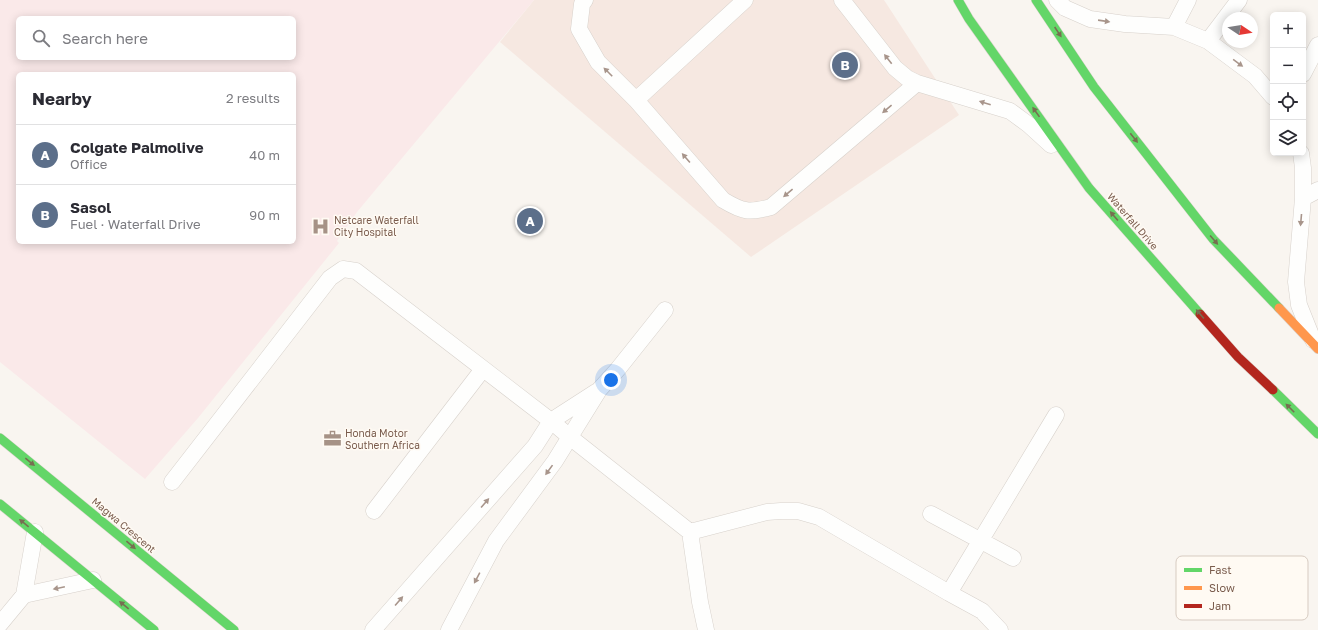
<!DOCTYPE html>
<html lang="en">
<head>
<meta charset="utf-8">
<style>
	:root { --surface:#fff; --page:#f7f7f7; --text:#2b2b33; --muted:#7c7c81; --line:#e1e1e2; --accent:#111827 }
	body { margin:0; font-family:"Golos Text",sans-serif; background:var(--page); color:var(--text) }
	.controls { position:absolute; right:12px; top:12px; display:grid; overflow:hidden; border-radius:6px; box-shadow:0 2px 10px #0003 }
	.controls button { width:36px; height:36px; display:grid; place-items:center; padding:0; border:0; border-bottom:1px solid var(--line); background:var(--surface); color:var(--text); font:20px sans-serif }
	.compass { position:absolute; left:1222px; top:12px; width:36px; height:36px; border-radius:50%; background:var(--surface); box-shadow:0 2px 10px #0003; rotate:102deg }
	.you { position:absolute; left:611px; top:380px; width:14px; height:14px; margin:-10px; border:3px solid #fff; border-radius:50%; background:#1a73e8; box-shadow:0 0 0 6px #1a73e833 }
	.badge { display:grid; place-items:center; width:26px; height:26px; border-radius:50%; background:var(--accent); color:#fff; font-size:13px; font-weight:700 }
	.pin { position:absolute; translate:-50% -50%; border:2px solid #fff; box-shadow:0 1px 4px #0006 }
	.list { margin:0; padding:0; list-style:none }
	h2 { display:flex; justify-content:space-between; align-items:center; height:52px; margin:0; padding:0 16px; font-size:17px }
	h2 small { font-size:13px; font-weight:400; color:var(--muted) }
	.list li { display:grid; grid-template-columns:26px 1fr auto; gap:12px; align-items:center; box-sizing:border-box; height:60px; padding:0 16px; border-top:1px solid var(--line) }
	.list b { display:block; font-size:15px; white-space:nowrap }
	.list p { margin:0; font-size:13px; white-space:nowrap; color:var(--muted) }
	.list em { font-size:13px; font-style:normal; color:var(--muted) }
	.icon { flex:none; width:22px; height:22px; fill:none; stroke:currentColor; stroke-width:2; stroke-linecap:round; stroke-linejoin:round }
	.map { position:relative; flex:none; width:1318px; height:630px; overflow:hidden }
	.search { position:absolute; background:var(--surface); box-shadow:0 2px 10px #0003; left:16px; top:16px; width:280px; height:44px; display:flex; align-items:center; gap:10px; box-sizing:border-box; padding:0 14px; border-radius:6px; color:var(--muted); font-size:15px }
	.panel { position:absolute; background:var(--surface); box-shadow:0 2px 10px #0003; left:16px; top:72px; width:280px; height:172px; border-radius:6px }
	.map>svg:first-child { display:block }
	.commercial { fill:#f6e8e1 }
	.medical { fill:#fae9e9; fill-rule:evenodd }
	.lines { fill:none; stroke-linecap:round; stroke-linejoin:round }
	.lane-casing { stroke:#d7d1cb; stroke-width:17 }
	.fast-casing { stroke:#d9d2cb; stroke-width:10 }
	.slow-casing { stroke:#d9d2cb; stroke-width:10 }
	.jam-casing { stroke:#d9d2cb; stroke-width:10 }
	.lane { stroke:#fefefd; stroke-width:16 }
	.fast { stroke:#63d668; stroke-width:9 }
	.slow { stroke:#ff974d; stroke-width:9 }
	.jam { stroke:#b3261e; stroke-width:9 }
	.oneway { fill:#a8958b }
	.oneway2 { fill:#776e51 }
	.labels { text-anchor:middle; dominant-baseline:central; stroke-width:3; stroke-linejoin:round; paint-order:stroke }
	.poi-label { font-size:10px; fill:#7a5c4d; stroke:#fffaf3; text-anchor:start }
	.street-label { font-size:10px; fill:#7a5c4d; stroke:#fffaf3 }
	.key { fill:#fffaf3; stroke:#d7cbc1; stroke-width:1 }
	.key-label { font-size:11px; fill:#7a5c4d }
</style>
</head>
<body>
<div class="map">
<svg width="1318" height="630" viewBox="0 0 1318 630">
	<rect width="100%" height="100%" fill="#f9f5f0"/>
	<path class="commercial" d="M534,0H884L959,115L751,257L500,42Z"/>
	<path class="medical" d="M0,0H534L357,212L337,241L339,243L198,418L145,479L0,362ZM18,18H294V58H18ZM18,74H294V242H18Z"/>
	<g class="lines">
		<defs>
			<path id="lane" d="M585,0L582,4L579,29L598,62L636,100L723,200C743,212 749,213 771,207L917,83
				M842,0L895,68L907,78L917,83L1010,111L1029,125L1051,145
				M1057,0L1065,8L1090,19L1125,24L1174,27L1208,41L1255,76L1273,97
				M1174,27L1188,0
				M1208,41L1239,0
				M1303,74L1318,45
				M636,100L745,0
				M1301,153L1303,168V198L1296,282L1299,305L1313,340
				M1303,198L1318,190
				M172,482L330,278L343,269L356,271L551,421L571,438L690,532L700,602L706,630
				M374,511L483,369
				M931,514L1013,558
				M690,532L767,512L781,511H798L819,517L949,593L982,611L1000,630
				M949,593L1056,415
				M24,595L93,580
				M0,624L24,595L35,532
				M373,630L535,446L551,421L596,392
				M449,630L496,541L555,461L599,390L618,369L665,310"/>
			<path id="fast" d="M958,0L969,19L1089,188L1200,314
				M1036,0L1094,87L1213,239L1279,308
				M1273,390L1318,434
				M0,438L234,630
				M0,504L154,630"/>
			<path id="slow" d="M1279,308L1318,349"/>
			<path id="jam" d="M1200,314L1238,357L1273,390"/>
		</defs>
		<use href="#lane" class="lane-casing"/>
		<use href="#fast" class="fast-casing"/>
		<use href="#slow" class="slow-casing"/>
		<use href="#jam" class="jam-casing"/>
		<use href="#lane" class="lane"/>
		<use href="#fast" class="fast"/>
		<use href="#slow" class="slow"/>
		<use href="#jam" class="jam"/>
	</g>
	<defs><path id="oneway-solid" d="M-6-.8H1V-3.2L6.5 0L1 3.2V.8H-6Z"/></defs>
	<g class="oneway">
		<use href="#oneway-solid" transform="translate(1104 21) rotate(8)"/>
		<use href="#oneway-solid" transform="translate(888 59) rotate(-128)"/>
		<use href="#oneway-solid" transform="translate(1238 63) rotate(36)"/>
		<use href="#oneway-solid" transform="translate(608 72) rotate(-135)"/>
		<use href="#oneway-solid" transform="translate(985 103) rotate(-162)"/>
		<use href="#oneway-solid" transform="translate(887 109) rotate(140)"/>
		<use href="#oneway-solid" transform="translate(686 158) rotate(-131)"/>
		<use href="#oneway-solid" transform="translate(788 193) rotate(140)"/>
		<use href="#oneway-solid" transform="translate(1301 220) rotate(95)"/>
		<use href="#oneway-solid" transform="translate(549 470) rotate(126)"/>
		<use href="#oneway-solid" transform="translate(485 503) rotate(-49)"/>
		<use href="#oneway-solid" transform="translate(477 578) rotate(118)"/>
		<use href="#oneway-solid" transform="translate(59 588) rotate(168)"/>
		<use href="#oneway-solid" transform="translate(399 601) rotate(-49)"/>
	</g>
	<g class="oneway2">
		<use href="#oneway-solid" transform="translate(1058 32) rotate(56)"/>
		<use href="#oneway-solid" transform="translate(1036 112) rotate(-125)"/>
		<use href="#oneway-solid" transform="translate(1134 138) rotate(52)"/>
		<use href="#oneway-solid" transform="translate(1114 216) rotate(-131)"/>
		<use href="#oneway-solid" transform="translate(1214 240) rotate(49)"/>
		<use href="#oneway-solid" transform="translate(1200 314) rotate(-131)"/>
		<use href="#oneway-solid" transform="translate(1290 408) rotate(-135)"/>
		<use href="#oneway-solid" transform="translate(30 462) rotate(39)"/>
		<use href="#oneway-solid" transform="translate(24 523) rotate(-141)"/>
		<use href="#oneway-solid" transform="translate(131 545) rotate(40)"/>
		<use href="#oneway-solid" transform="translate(124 605) rotate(-141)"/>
	</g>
	<defs>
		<symbol id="hospital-bare" viewBox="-9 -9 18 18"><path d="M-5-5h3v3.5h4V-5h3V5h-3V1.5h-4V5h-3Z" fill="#a69286" stroke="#fffaf3" stroke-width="2.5" paint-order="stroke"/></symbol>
		<symbol id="office-bare" viewBox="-9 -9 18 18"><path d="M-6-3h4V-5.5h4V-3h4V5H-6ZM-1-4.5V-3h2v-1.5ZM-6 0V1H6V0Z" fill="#a69286" stroke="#fffaf3" stroke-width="2.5" paint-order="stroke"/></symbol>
	</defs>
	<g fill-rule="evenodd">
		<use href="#hospital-bare" x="308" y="214" width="25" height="25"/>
		<use href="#office-bare" x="320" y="426" width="25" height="25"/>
	</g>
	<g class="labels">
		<g class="poi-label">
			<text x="334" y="220">Netcare Waterfall<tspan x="334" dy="12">City Hospital</tspan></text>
			<text x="345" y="433">Honda Motor<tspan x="345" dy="12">Southern Africa</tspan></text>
		</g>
		<g class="street-label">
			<text transform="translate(1133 221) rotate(49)">Waterfall Drive</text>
			<text transform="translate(124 525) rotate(40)">Magwa Crescent</text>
		</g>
	</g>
	<rect x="1176" y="556" width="132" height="64" rx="6" class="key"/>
	<rect x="1184" y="568" width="18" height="4" fill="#63d668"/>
	<rect x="1184" y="586" width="18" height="4" fill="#ff974d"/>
	<rect x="1184" y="604" width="18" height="4" fill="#b3261e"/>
	<g class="key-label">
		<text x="1209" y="574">Fast</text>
		<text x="1209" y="592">Slow</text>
		<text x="1209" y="610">Jam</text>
	</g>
</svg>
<div class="controls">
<button>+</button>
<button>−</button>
<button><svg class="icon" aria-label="locate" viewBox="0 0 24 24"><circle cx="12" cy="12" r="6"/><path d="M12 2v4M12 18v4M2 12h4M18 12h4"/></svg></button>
<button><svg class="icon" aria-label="layers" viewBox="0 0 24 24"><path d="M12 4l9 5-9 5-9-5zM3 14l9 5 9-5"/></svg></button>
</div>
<svg class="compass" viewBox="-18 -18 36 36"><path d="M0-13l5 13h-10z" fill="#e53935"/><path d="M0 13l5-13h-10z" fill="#7c7c81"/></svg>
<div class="you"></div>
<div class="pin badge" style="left:530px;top:221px;background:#5c6f8a">A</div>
<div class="pin badge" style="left:845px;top:65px;background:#5c6f8a">B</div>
<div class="search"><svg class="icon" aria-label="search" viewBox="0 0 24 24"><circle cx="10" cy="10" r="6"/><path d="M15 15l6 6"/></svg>Search here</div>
<section class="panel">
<h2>Nearby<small>2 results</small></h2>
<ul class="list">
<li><span class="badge" style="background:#5c6f8a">A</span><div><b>Colgate Palmolive</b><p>Office</p></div><em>40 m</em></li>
<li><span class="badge" style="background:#5c6f8a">B</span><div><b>Sasol</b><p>Fuel · Waterfall Drive</p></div><em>90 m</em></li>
</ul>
</section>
</div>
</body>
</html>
